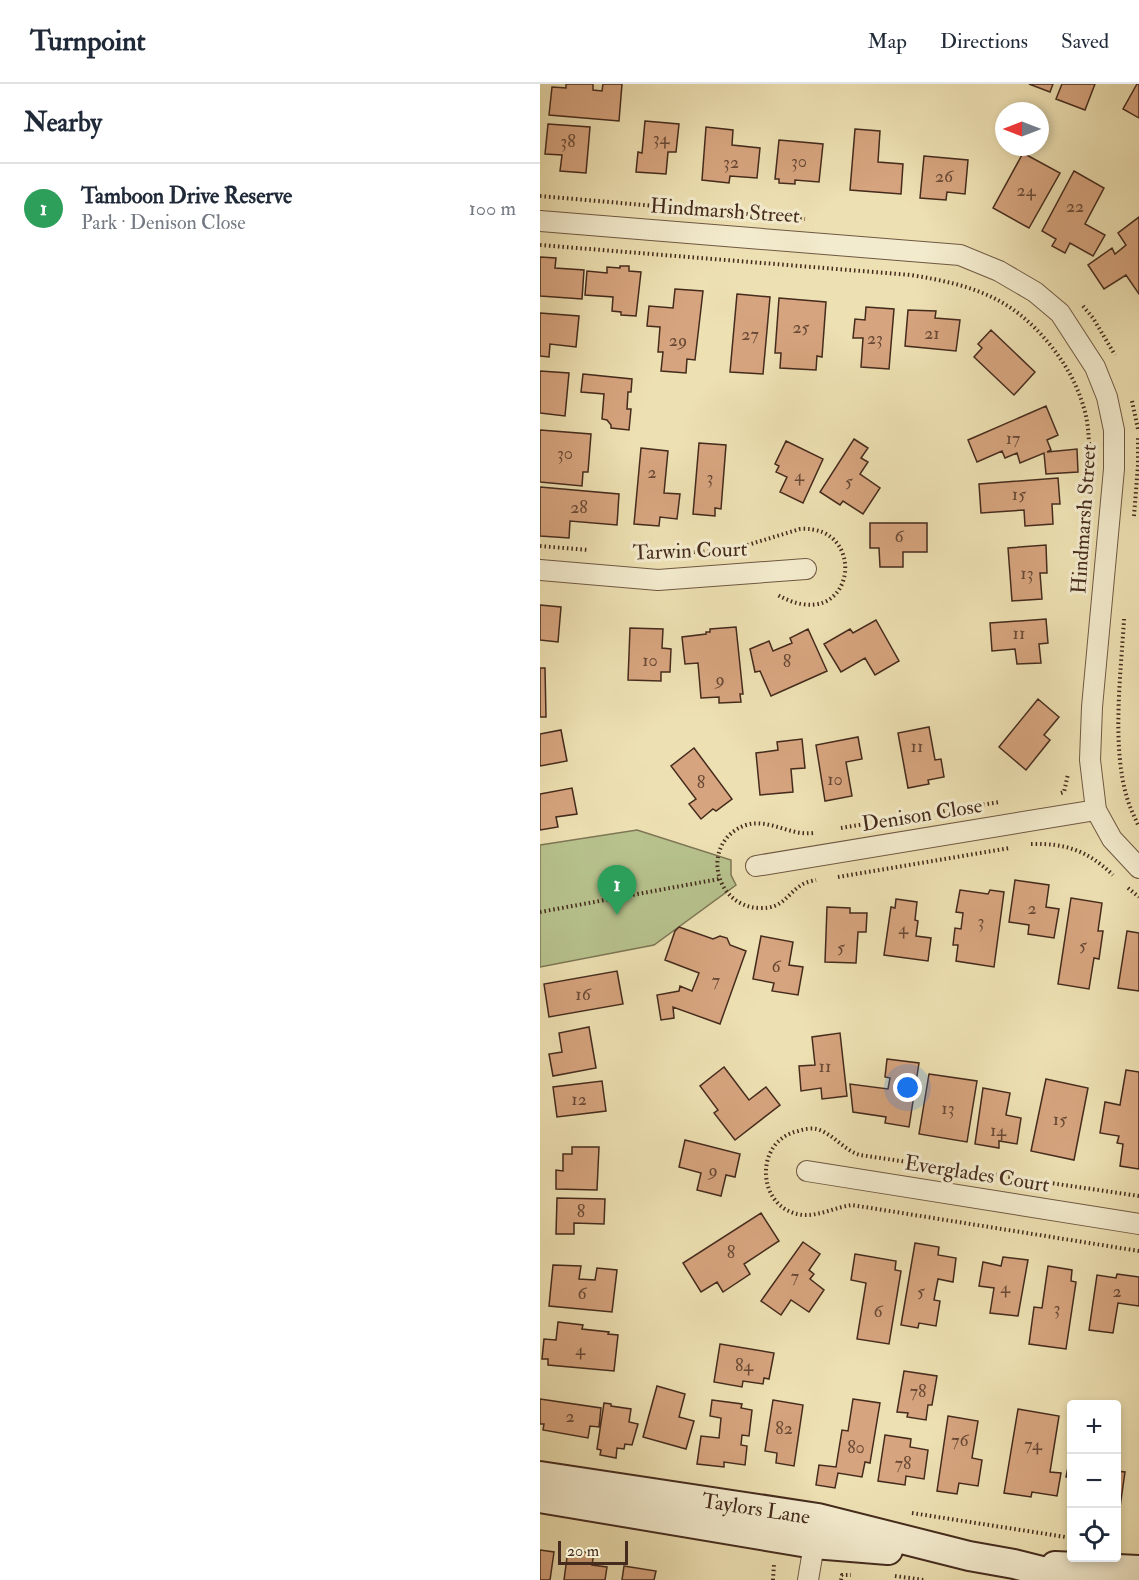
<!DOCTYPE html>
<html lang="en">
<head>
<meta charset="utf-8">
<style>
	:root { --surface:#fff; --page:#f6f6f7; --text:#1f2937; --muted:#747a83; --line:#e0e1e3; --accent:#8f2418 }
	body { margin:0; font-family:"IM FELL Double Pica",serif; background:var(--page); color:var(--text) }
	.controls { position:absolute; right:18px; bottom:18px; display:grid; overflow:hidden; border-radius:6px; box-shadow:0 3px 9px #0003 }
	.controls button { width:54px; height:54px; display:grid; place-items:center; padding:0; border:0; border-bottom:2px solid var(--line); background:var(--surface); color:var(--text); font:30px sans-serif }
	.compass { position:absolute; left:455px; top:18px; width:54px; height:54px; border-radius:50%; background:var(--surface); box-shadow:0 3px 9px #0003; rotate:270deg }
	.scale { position:absolute; left:18px; bottom:15px; width:70px; box-sizing:border-box; padding-left:6px; border:3px solid #452b1d; border-top:0; font-size:16px; line-height:21px; white-space:nowrap; color:#452b1d; -webkit-text-stroke:4px #f3ebcd; paint-order:stroke }
	.you { position:absolute; left:368px; top:1004px; width:21px; height:21px; margin:-15px; border:4px solid #fff; border-radius:50%; background:#1a73e8; box-shadow:0 0 0 9px #1a73e833 }
	.badge { display:grid; place-items:center; width:39px; height:39px; border-radius:50%; background:var(--accent); color:#fff; font-size:20px; font-weight:700 }
	.pin { position:absolute; translate:-50% -50px; filter:drop-shadow(0 2px 3px #0008) }
	.pin::after { content:''; position:absolute; top:32px; width:21px; height:18px; background:inherit; clip-path:polygon(0 0,100% 0,50% 100%) }
	.list { margin:0; padding:0; list-style:none }
	h2 { display:flex; justify-content:space-between; align-items:center; height:78px; margin:0; padding:0 24px; font-size:26px }
	h2 small { font-size:20px; font-weight:400; color:var(--muted) }
	.list li { display:grid; grid-template-columns:39px 1fr auto; gap:18px; align-items:center; box-sizing:border-box; height:90px; padding:0 24px; border-top:2px solid var(--line) }
	.list b { display:block; font-size:22px; white-space:nowrap }
	.list p { margin:0; font-size:20px; white-space:nowrap; color:var(--muted) }
	.list em { font-size:20px; font-style:normal; color:var(--muted) }
	.icon { flex:none; width:33px; height:33px; fill:none; stroke:currentColor; stroke-width:2; stroke-linecap:round; stroke-linejoin:round }
	.map { position:relative; flex:none; width:599px; height:1496px; overflow:hidden }
	header { display:flex; align-items:center; gap:36px; box-sizing:border-box; height:84px; padding:0 30px; background:var(--surface); border-bottom:2px solid var(--line) }
	header strong { font-size:28px }
	nav { display:flex; gap:33px; margin-inline-start:auto; font-size:21px }
	main { display:flex }
	aside { flex:1; background:var(--surface) }
	.map>svg:first-child { display:block }
	.green { fill:#b7c28d; stroke:#7e7655; stroke-width:1.5 }
	.building { fill:#d6a47e; stroke:#452b1d; stroke-width:1.5 }
	.lines { fill:none; stroke-linecap:round; stroke-linejoin:round }
	.street-casing { stroke:#6f5842; stroke-width:22 }
	.secondary-casing { stroke:#452b1d; stroke-width:32 }
	.path { stroke:#452b1d; stroke-width:4; stroke-dasharray:1.5 3; stroke-linecap:butt }
	.street { stroke:#f3ebcd; stroke-width:20 }
	.secondary { stroke:#f3ebcd; stroke-width:28 }
	.labels { text-anchor:middle; dominant-baseline:central; stroke-width:6; stroke-linejoin:round; paint-order:stroke }
	.number-label { font-size:18px; fill:#694935 }
	.street-label { font-size:21px; fill:#452b1d; stroke:#f3ebcd }
</style>
</head>
<body>
<header>
<strong>Turnpoint</strong>
<nav><a>Map</a><a>Directions</a><a>Saved</a></nav>
</header>
<main>
<aside>
<h2>Nearby<small></small></h2>
<ul class="list">
<li><span class="badge" style="background:#2e9e5b">1</span><div><b>Tamboon Drive Reserve</b><p>Park · Denison Close</p></div><em>100 m</em></li>
</ul>
</aside>
<div class="map">
<svg width="599" height="1496" viewBox="0 0 599 1496">
	<rect width="100%" height="100%" fill="#ede0b2"/>
	<filter id="stains"><feTurbulence type="fractalNoise" baseFrequency=".00333" numOctaves="4"/><feColorMatrix values="0 0 0 0 .2 0 0 0 0 .09 0 0 0 0 .02 0 0 0 .5 -.17"/></filter>
	<radialGradient id="worn" r=".72"><stop offset=".6" stop-color="#630" stop-opacity="0"/><stop offset="1" stop-color="#630" stop-opacity=".3"/></radialGradient>
	<path class="green" d="M97,746L191,776V791L196,801L114,861L0,883V761Z"/>
	<path class="building" d="M26,0H53V6L62,7L63,0H82L79,37L9,31L12,3L26,4Z
		M489,0H513L510,8Z
		M522,0H555L545,26L516,15Z
		M597,0H599V34L583,25Z
		M105,37L139,40L136,68H128L126,90L96,88L98,68L102,69Z
		M8,40L50,43L46,89L20,87L22,71L5,70Z
		M166,43L193,46L192,61L220,64L217,94L190,92L189,99L162,96Z
		M315,45L340,47L338,78L363,80L361,110L310,106Z
		M239,56L283,60L279,98L255,96V100L239,99V95H235Z
		M483,69L520,89L489,144L453,124Z
		M384,72L428,76L425,110L407,108L406,116L380,114Z
		M534,87L564,104L545,140L565,151L553,172L530,159L525,169L512,162L516,155L502,147Z
		M599,133V210L586,191L564,205L548,181L572,164L575,170L586,161L578,149Z
		M0,173L16,174L15,184L44,186L42,215L0,212Z
		M80,182H89V187L101,188L96,232L81,231V228L72,227L73,213L45,211L47,187L67,189V183L80,184Z
		M135,205L163,207L155,276L147,275L146,289L121,287L123,268H118L120,243L107,242L109,222L133,224Z
		M197,210L230,213L223,290L190,288Z
		M239,214L286,218L282,273L277,272L276,286L240,284L241,269H235Z
		M326,223L354,225L349,285L321,283L323,254H313L315,235L325,236Z
		M368,226L396,227L395,234L420,236L416,267L365,262Z
		M0,229L39,232L36,263L10,260L9,273L0,272Z
		M451,246L495,288L474,311L434,273L442,264L438,260Z
		M0,287L29,289L25,332L0,329Z
		M43,290L92,295L91,308H88L87,325H91L89,346L71,344V341L67,336L62,335L64,310L41,308Z
		M506,322L518,351L507,356L511,366L507,368L537,365L538,388L506,390L504,369L480,379L477,369L465,374L462,367L437,378L428,356Z
		M0,346L51,350L48,388H43L42,402L0,398Z
		M314,355L328,364L321,374L328,378L320,390L340,404L323,430L303,417L300,421L280,408Z
		M246,357L283,375L263,419L240,408L247,393L236,388L239,382L235,380Z
		M159,359L186,361L181,425L175,424V432L153,430Z
		M101,364L128,367L124,409L140,410L137,435L120,433L119,442L94,440Z
		M518,394L520,420H512L513,440L485,442L484,426L441,429L439,400Z
		M0,403L79,410L77,441L30,437L29,454L0,452Z
		M330,439H387V468H363V483H340L339,464H330Z
		M506,461L507,489H500L502,515L472,517L468,464Z
		M0,521L21,523L18,558L0,556Z
		M506,535L508,559L499,560L501,579L477,580L475,565L452,567L450,539Z
		M336,536L359,577L335,591L325,574L301,588L284,560L310,545L313,549Z
		M196,543L203,610H200L201,618L179,619V613L161,614L158,579L145,580L142,553L166,550V548H170V545Z
		M90,544L123,545L122,564L131,565L130,588H121V597L88,596Z
		M268,545L287,587L231,612L220,587L215,588L210,565L229,557L233,567L252,559L250,554Z
		M0,584H5L6,633H0Z
		M498,615L519,633L504,651L510,656L486,686L459,663Z
		M389,643L395,676L401,675L404,693L388,696L389,700L368,704L358,649Z
		M21,646L27,677L0,682V650Z
		M318,653L322,675L306,678L312,712L285,717L276,661Z
		M262,655L265,684L251,685L253,708L220,711L216,669L238,666L237,658Z
		M154,664L192,715L176,727L173,725L161,735L149,720L156,715L131,682Z
		M32,704L37,730L16,733L18,743L0,746V710Z
		M475,796L509,801L506,823L519,825L514,854L488,850L489,841L469,838Z
		M420,806L448,810L450,806L464,808L454,883L416,877L418,861H413L415,844L421,845L423,829L416,828Z
		M531,814L562,819L558,847H563L559,875L554,874L549,905L518,900Z
		M356,815L377,818L375,836L378,837L376,852L391,854L388,877L344,871L351,823L355,824Z
		M287,823L310,824V829H327L326,848H318L316,879L285,878Z
		M139,843L173,855L180,852L187,854L190,861L206,867L180,940L133,923L134,934L121,936L117,911L139,907L140,902L152,907L159,889L125,876L135,847Z
		M587,847L599,849V907L578,904Z
		M221,852L253,858L249,881L263,883L258,911L232,907L234,899L213,895Z
		M77,887L83,920L9,933L4,900Z
		M49,943L56,984L13,992L9,970L22,968L19,949Z
		M300,949L307,1012L282,1015L281,1004L261,1007L259,982L275,981L272,953Z
		M347,975L379,979L369,1043L345,1039L346,1033L313,1028L310,1000L348,1005L350,994L345,993Z
		M184,983L209,1016L226,1003L240,1021L195,1056L174,1029L178,1026L160,1002Z
		M586,986L599,988V1085L580,1082L583,1060L577,1059L579,1052L560,1049L565,1018L580,1021Z
		M389,990L437,997L427,1058L379,1050Z
		M506,995L548,1004L534,1076L491,1067Z
		M62,997L66,1027L17,1033L13,1003Z
		M443,1004L470,1009L466,1031L481,1034L477,1060L459,1057V1064L435,1060Z
		M145,1056L200,1070L195,1093L186,1091L181,1112L157,1106L161,1089L139,1083Z
		M32,1063H59L57,1106L16,1105V1086L23,1087V1070H32Z
		M17,1114L65,1115L64,1140L34,1139V1150H16Z
		M221,1129L239,1157L204,1180L210,1190L183,1208L177,1198L161,1208L143,1179Z
		M263,1158L280,1170L269,1186L274,1190L270,1195L284,1206L269,1228L251,1216L241,1231L221,1217Z
		M375,1159L399,1163L398,1171L416,1174L413,1198L398,1195L394,1216L400,1217L396,1242L379,1239L378,1244L361,1241Z
		M315,1170L356,1177L355,1186L361,1187L349,1260L317,1255L326,1199L311,1196Z
		M463,1173L488,1176L478,1232L450,1229L454,1204L439,1202L443,1178L461,1182Z
		M13,1181L41,1182L39,1195L55,1196L57,1184L77,1186L72,1228L9,1222Z
		M508,1182L532,1186L531,1197L536,1198L526,1265L489,1260L494,1223L502,1224Z
		M577,1190L599,1193V1222L578,1219L573,1249L549,1246L557,1191L576,1194Z
		M18,1238L43,1241L42,1245L69,1248L68,1250L78,1251L74,1287L8,1281V1275H2L4,1255L16,1256Z
		M180,1260L234,1269L229,1295L224,1294L223,1300L203,1297L202,1303L174,1298Z
		M364,1287L397,1292L392,1321H388L386,1336L367,1333L368,1329L357,1328Z
		M117,1302L145,1310L139,1333L154,1337L146,1365L103,1353Z
		M0,1315L61,1324L59,1343L50,1342L48,1354L3,1346L4,1340H0Z
		M313,1315L340,1319L330,1379L325,1378L322,1393L298,1389L295,1404L276,1401L279,1381L296,1383L302,1346L308,1347Z
		M172,1316L202,1320L201,1324L212,1326L209,1352L202,1351L201,1361L207,1362L205,1381L184,1378V1383L157,1380L161,1352L179,1354L181,1334L170,1332Z
		M233,1316L263,1321L254,1382L236,1379L237,1369L225,1367Z
		M64,1319L71,1320V1322L91,1325L89,1338L98,1340L92,1361L85,1360L84,1365L77,1364L76,1374L60,1371L61,1366L57,1365Z
		M478,1325L519,1332L510,1388L521,1389L517,1412L492,1408L491,1413L464,1409Z
		M408,1332L438,1337L432,1374L442,1376L438,1402L419,1399L417,1410L397,1407Z
		M345,1351L371,1355L370,1363L388,1366L384,1395L366,1392L365,1401L338,1397Z
		M532,1364V1394L526,1393Z
		M576,1387L585,1388L580,1423H576Z
		M0,1466L14,1468L10,1496H0Z
		M28,1466L54,1469L52,1481L67,1483L65,1496H24Z
		M84,1482L116,1487L114,1496H82Z"/>
	<g class="lines">
		<defs>
			<path id="street" d="M0,137L420,171L459,187L495,208L520,229L555,283L567,313L574,346V385L552,623L550,676L556,726L572,755L599,784
				M0,486L118,496L266,485
				M216,782L556,726
				M267,1087L599,1140
				M268,1496L276,1449"/>
			<path id="secondary" d="M0,1392L278,1434L429,1472L474,1480L538,1496
				M0,1414L274,1460L348,1466
				M515,1482L599,1486"/>
		</defs>
		<use href="#street" class="street-casing"/>
		<use href="#secondary" class="secondary-casing"/>
		<path class="path" d="M0,112L265,135
			M0,161L371,191C432,201 472,213 511,262C528,283 540,306 546,332C550,351 549,373 550,392
			M543,222L553,234L575,271
			M592,317L598,345
			M594,432L598,381V353
			M0,462L48,466
			M100,471L175,467L201,463L260,445C331,440 315,556 236,510
			M584,535C581,589 571,665 588,717C591,726 595,734 599,743
			M521,709L524,708L528,690
			M301,744L460,718
			M273,749C250,752 229,734 206,741C160,757 173,823 220,824C244,825 247,809 263,800C267,798 272,797 276,796
			M491,760C526,759 548,767 573,791
			M298,793L469,764
			M588,804L599,813
			M0,828L179,795
			M599,1112L320,1071C303,1066 293,1049 276,1045C271,1044 264,1045 258,1047C213,1057 216,1126 263,1131C279,1132 296,1123 312,1121L599,1167
			M372,1429L532,1454
			M355,1492L384,1496
			M233,1496L234,1480
			M301,1496L302,1491H311"/>
		<use href="#street" class="street"/>
		<use href="#secondary" class="secondary"/>
	</g>
	<g class="labels">
		<g class="number-label">
			<text x="121" y="54">34</text>
			<text x="28" y="57">38</text>
			<text x="259" y="77">30</text>
			<text x="191" y="78">32</text>
			<text x="404" y="92">26</text>
			<text x="486" y="106">24</text>
			<text x="535" y="122">22</text>
			<text x="261" y="243">25</text>
			<text x="392" y="249">21</text>
			<text x="210" y="250">27</text>
			<text x="335" y="254">23</text>
			<text x="138" y="256">29</text>
			<text x="473" y="354">17</text>
			<text x="25" y="369">30</text>
			<text x="112" y="388">2</text>
			<text x="259" y="391">4</text>
			<text x="170" y="393">3</text>
			<text x="309" y="397">5</text>
			<text x="479" y="410">15</text>
			<text x="39" y="423">28</text>
			<text x="359" y="452">6</text>
			<text x="487" y="489">13</text>
			<text x="479" y="549">11</text>
			<text x="110" y="576">10</text>
			<text x="247" y="577">8</text>
			<text x="180" y="595">9</text>
			<text x="377" y="662">11</text>
			<text x="295" y="695">10</text>
			<text x="161" y="698">8</text>
			<text x="492" y="824">2</text>
			<text x="441" y="837">3</text>
			<text x="363" y="844">4</text>
			<text x="543" y="861">5</text>
			<text x="301" y="863">5</text>
			<text x="236" y="882">6</text>
			<text x="176" y="896">7</text>
			<text x="43" y="910">16</text>
			<text x="285" y="982">11</text>
			<text x="39" y="1015">12</text>
			<text x="408" y="1024">13</text>
			<text x="520" y="1035">15</text>
			<text x="458" y="1046">14</text>
			<text x="173" y="1086">9</text>
			<text x="41" y="1127">8</text>
			<text x="191" y="1168">8</text>
			<text x="255" y="1192">7</text>
			<text x="465" y="1203">4</text>
			<text x="381" y="1207">5</text>
			<text x="577" y="1207">2</text>
			<text x="42" y="1209">6</text>
			<text x="517" y="1224">3</text>
			<text x="338" y="1227">6</text>
			<text x="40" y="1265">4</text>
			<text x="204" y="1281">84</text>
			<text x="378" y="1307">78</text>
			<text x="30" y="1332">2</text>
			<text x="244" y="1344">82</text>
			<text x="420" y="1356">76</text>
			<text x="493" y="1360">74</text>
			<text x="316" y="1363">80</text>
			<text x="363" y="1379">78</text>
		</g>
		<g class="street-label">
			<text transform="translate(185 127) rotate(4)">Hindmarsh Street</text>
			<text transform="translate(544 435) rotate(-86)">Hindmarsh Street</text>
			<text transform="translate(150 467) rotate(-2)">Tarwin Court</text>
			<text transform="translate(382 731) rotate(-9)">Denison Close</text>
			<text transform="translate(437 1090) rotate(9)">Everglades Court</text>
			<text transform="translate(216 1425) rotate(9)">Taylors Lane</text>
		</g>
	</g>
	<rect width="100%" height="100%" filter="url(#stains)"/>
	<rect width="100%" height="100%" fill="url(#worn)"/>
</svg>
<div class="controls">
<button>+</button>
<button>−</button>
<button><svg class="icon" aria-label="locate" viewBox="0 0 24 24"><circle cx="12" cy="12" r="6"/><path d="M12 2v4M12 18v4M2 12h4M18 12h4"/></svg></button>
</div>
<svg class="compass" viewBox="-18 -18 36 36"><path d="M0-13l5 13h-10z" fill="#e53935"/><path d="M0 13l5-13h-10z" fill="#747a83"/></svg>
<div class="scale">20 m</div>
<div class="you"></div>
<div class="pin badge" style="left:77px;top:831px;background:#2e9e5b">1</div>
</div>
</main>
</body>
</html>
